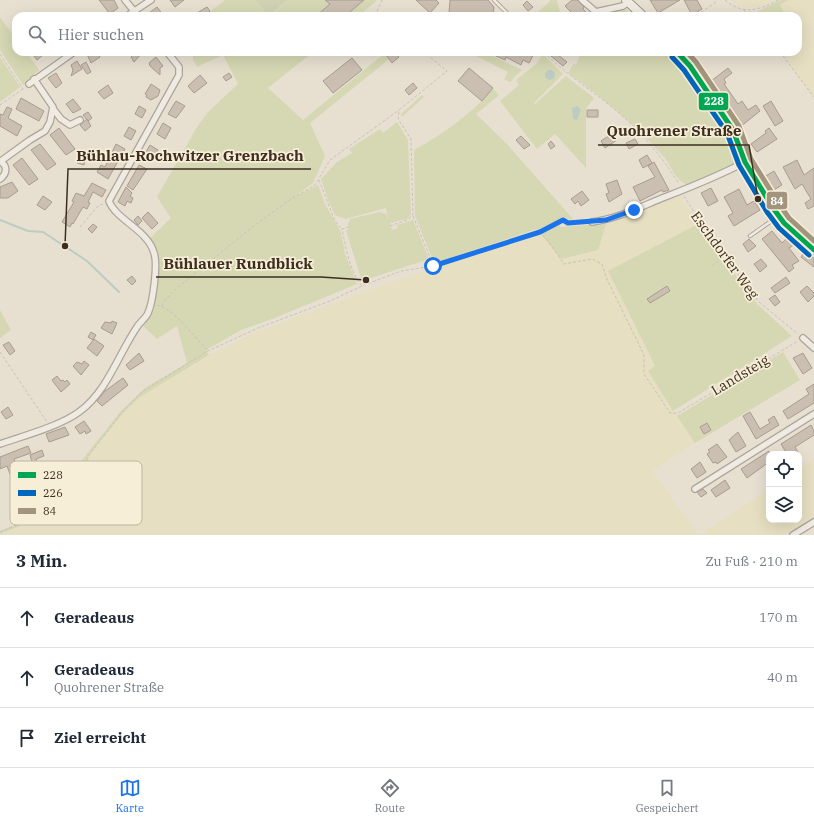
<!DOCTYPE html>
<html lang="de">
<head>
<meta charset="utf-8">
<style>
	:root { --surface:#fff; --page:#f6f6f7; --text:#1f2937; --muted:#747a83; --line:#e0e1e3; --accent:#1a73e8 }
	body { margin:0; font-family:"IBM Plex Serif",serif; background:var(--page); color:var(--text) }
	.controls { position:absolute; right:12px; bottom:12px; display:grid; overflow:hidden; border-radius:8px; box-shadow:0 4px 16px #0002 }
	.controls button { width:36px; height:36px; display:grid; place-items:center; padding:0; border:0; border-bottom:1px solid var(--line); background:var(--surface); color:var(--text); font:20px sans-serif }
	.stop { position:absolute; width:12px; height:12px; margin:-9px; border:3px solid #1a73e8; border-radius:50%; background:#fff }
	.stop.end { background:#1a73e8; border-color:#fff; box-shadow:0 1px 4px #0008 }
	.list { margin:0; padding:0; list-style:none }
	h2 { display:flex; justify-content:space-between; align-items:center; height:52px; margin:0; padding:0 16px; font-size:17px }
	h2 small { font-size:13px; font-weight:400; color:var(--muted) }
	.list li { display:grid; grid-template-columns:26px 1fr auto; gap:12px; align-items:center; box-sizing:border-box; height:60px; padding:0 16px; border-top:1px solid var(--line) }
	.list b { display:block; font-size:15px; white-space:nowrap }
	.list p { margin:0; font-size:13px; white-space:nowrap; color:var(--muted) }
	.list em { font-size:13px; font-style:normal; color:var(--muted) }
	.icon { flex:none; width:22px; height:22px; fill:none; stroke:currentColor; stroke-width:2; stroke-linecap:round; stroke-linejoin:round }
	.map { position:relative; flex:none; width:814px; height:535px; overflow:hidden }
	.search { position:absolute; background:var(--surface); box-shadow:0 4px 16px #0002; left:12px; right:12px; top:12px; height:44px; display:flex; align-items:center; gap:10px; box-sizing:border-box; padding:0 14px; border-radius:12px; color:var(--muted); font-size:15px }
	.sheet { height:232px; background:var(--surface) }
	nav { display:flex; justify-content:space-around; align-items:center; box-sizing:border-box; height:56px; border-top:1px solid var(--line); background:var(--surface); font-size:11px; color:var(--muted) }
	nav a { display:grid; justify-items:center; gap:2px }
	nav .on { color:var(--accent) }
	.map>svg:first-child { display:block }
	.farmland { fill:#e6dfc2 }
	.green { fill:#d6d7b3 }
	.cemetery { fill:#d1d1b3 }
	.water { fill:#bcccc2 }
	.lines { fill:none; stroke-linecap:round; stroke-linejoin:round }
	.stream { stroke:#bcccc2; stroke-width:2 }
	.building { fill:#cbbfb2; stroke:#a89c90 }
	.lane-casing { stroke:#ada599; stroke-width:4.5 }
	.street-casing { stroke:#ada599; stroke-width:8 }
	.secondary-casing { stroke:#9c958a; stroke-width:10 }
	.path { stroke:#c8c2b9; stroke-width:1; stroke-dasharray:3 2; stroke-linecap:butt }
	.lane { stroke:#efebe3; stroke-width:2.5 }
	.street { stroke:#efebe3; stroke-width:5.5 }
	.secondary { stroke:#efebe3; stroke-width:8 }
	.bus-1-casing { stroke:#f7eed8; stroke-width:8 }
	.bus-2-casing { stroke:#f7eed8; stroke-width:8 }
	.bus-3-casing { stroke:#f7eed8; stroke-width:8 }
	.bus-1 { stroke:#00a651; stroke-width:5 }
	.bus-2 { stroke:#0065bd; stroke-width:5 }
	.bus-3 { stroke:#a3947d; stroke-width:5 }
	.route { stroke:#1a73e8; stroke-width:5 }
	.labels { text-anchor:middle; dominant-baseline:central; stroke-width:3.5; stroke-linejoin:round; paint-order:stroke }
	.street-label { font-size:14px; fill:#3d2e20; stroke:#f7eed8 }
	.key { fill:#f7eed8; stroke:#bfb4a1; stroke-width:1 }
	.key-label { font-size:11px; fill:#3d2e20 }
	.leader { fill:none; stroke:#3d2e20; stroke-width:1.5 }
	.callout-dot { fill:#3d2e20; stroke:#f7eed8; stroke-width:1.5 }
	.callout-label { font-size:15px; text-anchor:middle; font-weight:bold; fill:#3d2e20; stroke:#f7eed8; stroke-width:3.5; stroke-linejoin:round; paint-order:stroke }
	.line-badge { stroke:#f7eed8; stroke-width:1.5 }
	.badge-label { font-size:11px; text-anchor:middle; font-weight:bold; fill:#fff }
</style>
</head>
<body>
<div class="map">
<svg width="814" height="535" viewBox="0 0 814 535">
	<rect width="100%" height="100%" fill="#e7e0d1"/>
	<path class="farmland" d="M730,0H773L756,8L742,6Z
		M788,0H814V99L780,52H798V16H786L780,5Z
		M679,193L698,224L608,271L655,367L648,371L695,443L652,471L699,535L769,489V520H799V469L814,459V518L785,535H0L95,497L87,461L89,455L124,412L140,397L209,355L251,334L363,292L532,235L540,233L561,259L598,250L606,224Z"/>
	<path class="green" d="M225,0H255L269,16H204Z
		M288,0H376L377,1L358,16H271Z
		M551,0H557L561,16H534Z
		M780,0H788L780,5L786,16H752L748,11L756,12Z
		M623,7L633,16H620L615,12L604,16L605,13Z
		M0,17L16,39V52H26L39,70L23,85L0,50Z
		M193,52H313L268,88L303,120L386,52H398L310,123L325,156L313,183L295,196L318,185L325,204L341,232L345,254L357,284L272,319L241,330L206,350L209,355L140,397L124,412L89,455L87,461L95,497L0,534V531L93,492L82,460L121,411L145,388L187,363L177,326L157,339L143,326L154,310L153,297L158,272V256L149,239L171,218L157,197L197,127L208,112L238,84L223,55L197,67L193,60Z
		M471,52H484L522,70L510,82L504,79L508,72L470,53Z
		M581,52H669L693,82L733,140L735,164L687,185C675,180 672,167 664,157C636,125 603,98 568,73L574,63L576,65Z
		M543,54L563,74L534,103L535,104L566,76L594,98L586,109V168L555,134L537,149L500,101L519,85L516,80L536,64Z
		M0,57L20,87L0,102Z
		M493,89L499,95L476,114L507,144L573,219L560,220V227L606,224L598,250L561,259L537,229L434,263L415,216L414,150C442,135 472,113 493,89Z
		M422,95L424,97L402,117L401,114Z
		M397,122L408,140L411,214L407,219L390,223L392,230L398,228L397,225L413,220L429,259L362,281L346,231L349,229L348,224L350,219L380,212L386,214L388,220L386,208L345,219L335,215L328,200L321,179L337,162L352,153L349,149L380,129L383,133Z
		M698,224L756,303L792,336L673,411L648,371L655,366L608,271Z
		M0,310L11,330L0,338Z
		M783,352L800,380L695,443L677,416Z"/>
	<path class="cemetery" d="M255,0H288L269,16Z"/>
	<path class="water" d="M545 75a5 5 0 1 1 10 0a5 5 0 1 1-10 0Z
		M577,106L581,110L577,120L573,119L572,108Z"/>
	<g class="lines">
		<path class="stream" d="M0,220L28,231L43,232L87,261L119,292"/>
	</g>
	<path class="building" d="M99,0H114L118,8L110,14Z
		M170,0H184L175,7Z
		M325,0H364L345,16H316L330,4Z
		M416,0H436L439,3L430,13Z
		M450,0H488L494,7L493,16L449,13Z
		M572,0H578L584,7L583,9L590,16L574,15L565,6Z
		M650,0H680L658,13Z
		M684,0H697L702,9L692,15Z
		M527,1L533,7L528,11L523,5Z
		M157,7L164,16H151L149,13Z
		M207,7L210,11L205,16H192Z
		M31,52H41L43,55L37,60Z
		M86,52H97L100,57L91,63Z
		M131,52H143L134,62L131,57L133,55Z
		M384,52H395L399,57L392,63Z
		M487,52H535L529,63L523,60L521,65L506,57L505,60Z
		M554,52L567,62L563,66L551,56Z
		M156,57L163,66L160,68V75L150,66L149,63Z
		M352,58L362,70L333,93L323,81Z
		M77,61L82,69L71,76L73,70L71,65Z
		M86,62L91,72L87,74L81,65Z
		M469,68L493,88L482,101L458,81Z
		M728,68L732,73L724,79L726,83L724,84L738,104L742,101L748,110L756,105L760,111L740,127L735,119L736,118L729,106L727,108L711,81Z
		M56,73L62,83L56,88L48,78Z
		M229,73L232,77L226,81L223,77Z
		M200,75L207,83L194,93L188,86Z
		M413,83L417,88L409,95L405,90Z
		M151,84L160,90L158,96L151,100L146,97L147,95L145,94Z
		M108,85L113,93L104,99L98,92Z
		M21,98L44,111L39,121L16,109Z
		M73,99L81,109L73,113L66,104Z
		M176,101L185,106L176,118L168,114Z
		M771,101L783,121L775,126L763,106Z
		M139,106L146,110L142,118L135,114Z
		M7,107L12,109L8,118L22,126L17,136L0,126V114L3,115Z
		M587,110H598V117H587Z
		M88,112L92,118L88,121L83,115Z
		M87,119L91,126L85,131L80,125Z
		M163,123L171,128L165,139L157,134Z
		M129,127L136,131L131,140L124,136Z
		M59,128L75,149L66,155L50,135Z
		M769,128L777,139L757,152L751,144L766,133L765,131Z
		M613,133L617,140L605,148L601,141Z
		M521,136L530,145L524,149L516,140Z
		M635,139L638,144L629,149L626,143Z
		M551,141L555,146L551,149L548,144Z
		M40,144L56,164L47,170L31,150Z
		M116,144L125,149L108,179L97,172L101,165L105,167Z
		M150,145L158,150L152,160L144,155Z
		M647,155L652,163L643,168L639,160Z
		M22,158L38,179L29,185L13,165Z
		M78,158L85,160L84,165L77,163Z
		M797,160L804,175L814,168V206L808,209L805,203L811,199L802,184L795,189L783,167Z
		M654,162L669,190L663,192L662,190L640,201L633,187L655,177L648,166Z
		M139,165L147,169L133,190L127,186Z
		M774,171L782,185L772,191L764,177Z
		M617,180L622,194L609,202L606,194L609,193L606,184Z
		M12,182L18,191L8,198H0V187Z
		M92,183L106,190L102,197L93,192L88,202L90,203L87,209L83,207L73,224L72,223L70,227L62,222L74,202L72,201L76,193L84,196Z
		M126,187L132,193L130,196L133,198L131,203L127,201L125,206L118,202Z
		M711,188L718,201L708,206L701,193Z
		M739,189L747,205L754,201L760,210L734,226L728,216L733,213L724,197Z
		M582,191L589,200L581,206L578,201L575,204L571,199Z
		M43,196L52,202L45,210L37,205Z
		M148,212L158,223L152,229L142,218Z
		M138,216L142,221L138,225L134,220Z
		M93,224L97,227L92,233L88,229Z
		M772,231L782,243L788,237L795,244L789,248L799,261L792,265L794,268L789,272L762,239Z
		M749,239L756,246L748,252L743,244Z
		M805,251L814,258V267L801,257Z
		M761,259L767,266L760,272L754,264Z
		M132,276L136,281L132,285L127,280Z
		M786,277L790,283L775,293L771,288Z
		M667,286L670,291L650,303L647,299Z
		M807,286L814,293V296L808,302L800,292Z
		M775,295L780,302L775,306L769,299Z
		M112,321L117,323L112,334L101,328L105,322L111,323Z
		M91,332L96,335L93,340L88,337Z
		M94,339L104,346L97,356L87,348Z
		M9,342L15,351L10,355L3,345Z
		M139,353L144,361L130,370L126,365Z
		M803,353L812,368L803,374L793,358Z
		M84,361L89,365L81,375L73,366L77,362L82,364Z
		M57,376L61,381L63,380L65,382L67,380L70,384L61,392L52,380Z
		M123,378L128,385L102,406L97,401L105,391Z
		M814,384V403L788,419L783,411L809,394L806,389Z
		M8,407L13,415L6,419L1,412Z
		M750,412L760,429L770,423L768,420L774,416L779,425L756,439L743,416Z
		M84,421L91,431L86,434L85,431L80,434L75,427Z
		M707,423L711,430L704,434L700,427Z
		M811,425L814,431V435L795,447L799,454H787L781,444Z
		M65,427L69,435L49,442L46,434Z
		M738,432L746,446L736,452L729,440Z
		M717,444L727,457L717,464L716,462L713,463L707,454L710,452L708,450Z
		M28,446L31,453L14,459L18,469L15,470L16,472L10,474L7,466L0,469V457Z
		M42,450L44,456L36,459L39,467L34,469L30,455Z
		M769,451V462L747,478L741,469Z
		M700,462L706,472L697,478L691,469Z
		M725,480L730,488L716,497L711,490Z
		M703,489L707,493L701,497L697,492Z"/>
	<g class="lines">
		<defs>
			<path id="lane" d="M494,0L508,14
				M750,236L777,217"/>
			<path id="street" d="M125,0L138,16
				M582,0L596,12L623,6L628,2
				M127,16L151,0
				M29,84L74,52
				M54,110L61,119L70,125L80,120
				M0,161C8,166 7,174 0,179
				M1,161L30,140L45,131L50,122L53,107L34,79
				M592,222C616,219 638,208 660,199C688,188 717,177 745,162
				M803,338L814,348
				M0,444C23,436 60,426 79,412C107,392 118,355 137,327C140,322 146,318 148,313C153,302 158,264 154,253C148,230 116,220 109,201L179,75V67L167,52
				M695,489L814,414
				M793,535L814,522"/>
			<path id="secondary" d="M626,0L643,16
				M677,52L690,66L733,130L745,162L773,208L784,223L814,250"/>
		</defs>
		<use href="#lane" class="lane-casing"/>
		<use href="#street" class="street-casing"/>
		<use href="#secondary" class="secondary-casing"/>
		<path class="path" d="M725,0C745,16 758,10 778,0
			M744,10L748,16
			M697,15L715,3L716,0
			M375,16L382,0
			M544,52C567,76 595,92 620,114C643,134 663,158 679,184
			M780,52L814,97
			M0,54L23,89
			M0,105L23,89
			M319,180L335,221L342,229
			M684,196L704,228L759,302L798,334
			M413,216L433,265
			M390,226L407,220L413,215L411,139L398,119L399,110L447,71L424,52
			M80,227L98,206L103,204
			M349,227L342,229C346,247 349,271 362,286L401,271L433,266L539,232L563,220L568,223L586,222
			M539,232L548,241L564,264L592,259L602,264L606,277L644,355V374L670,413H678L798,341
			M712,266L723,256
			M157,305C176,310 193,337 208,350
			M162,306L165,300L176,289L255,225L291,199L315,185L330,160L399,110
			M0,352L47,422
			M0,532L92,495L94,492L87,461L89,455L123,411L143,391L208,351L258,328L330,301L362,286"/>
		<use href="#lane" class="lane"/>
		<use href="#street" class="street"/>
		<use href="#secondary" class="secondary"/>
		<defs>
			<path id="bus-1" d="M677,52L690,66L733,130L745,162L773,208L784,223L814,250"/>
			<path id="bus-2" d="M672,57L684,70L727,133L739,165L767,212L779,228L809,255"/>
			<path id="bus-3" d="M687,52L696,62L739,126L751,159L779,204L789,218L814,241"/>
		</defs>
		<use href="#bus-1" class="bus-1-casing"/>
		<use href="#bus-2" class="bus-2-casing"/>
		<use href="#bus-3" class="bus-3-casing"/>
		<use href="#bus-1" class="bus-1"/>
		<use href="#bus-2" class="bus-2"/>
		<use href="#bus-3" class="bus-3"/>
	</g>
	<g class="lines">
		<path class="route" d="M433,266L540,232L563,220L568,223L606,220L634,210"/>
	</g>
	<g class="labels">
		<g class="street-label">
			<text transform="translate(725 255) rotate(54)">Eschdorfer Weg</text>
			<text transform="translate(740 375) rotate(-31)">Landsteig</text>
		</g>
	</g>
	<rect x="10" y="461" width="132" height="64" rx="6" class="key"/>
	<rect x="18" y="472" width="18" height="6" fill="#00a651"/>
	<rect x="18" y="490" width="18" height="6" fill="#0065bd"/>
	<rect x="18" y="508" width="18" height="6" fill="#a3947d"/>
	<g class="key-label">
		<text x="43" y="479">228</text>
		<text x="43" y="497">226</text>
		<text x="43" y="515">84</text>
	</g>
	<path class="leader" d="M758 199L749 145H598M65 246L68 169H311M366 280L321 277H156"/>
	<g class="callout-dot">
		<circle cx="758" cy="199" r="4"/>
		<circle cx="65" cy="246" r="4"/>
		<circle cx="366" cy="280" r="4"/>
	</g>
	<g class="callout-label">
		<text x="674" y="136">Quohrener Straße</text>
		<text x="190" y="161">Bühlau-Rochwitzer Grenzbach</text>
		<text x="238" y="269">Bühlauer Rundblick</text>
	</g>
	<g class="line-badge">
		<rect x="698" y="92" width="31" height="19" rx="4" fill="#00a651"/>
		<rect x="766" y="191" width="22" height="19" rx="4" fill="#a3947d"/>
	</g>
	<g class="badge-label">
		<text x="714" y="105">228</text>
		<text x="777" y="205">84</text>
	</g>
</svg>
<div class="controls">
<button><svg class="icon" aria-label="locate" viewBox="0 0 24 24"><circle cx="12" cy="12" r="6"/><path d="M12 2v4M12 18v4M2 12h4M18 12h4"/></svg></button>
<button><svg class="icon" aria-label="layers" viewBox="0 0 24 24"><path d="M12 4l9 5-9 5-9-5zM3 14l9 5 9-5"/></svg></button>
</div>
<div class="stop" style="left:433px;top:266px"></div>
<div class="stop end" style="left:634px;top:210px"></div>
<div class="search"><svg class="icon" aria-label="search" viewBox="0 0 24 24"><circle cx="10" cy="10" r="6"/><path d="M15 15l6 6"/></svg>Hier suchen</div>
</div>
<section class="sheet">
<h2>3 Min.<small>Zu Fuß · 210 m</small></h2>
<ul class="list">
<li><svg class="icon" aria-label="ahead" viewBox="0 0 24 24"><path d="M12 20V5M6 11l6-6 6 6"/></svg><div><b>Geradeaus</b></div><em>170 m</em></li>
<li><svg class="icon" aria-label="ahead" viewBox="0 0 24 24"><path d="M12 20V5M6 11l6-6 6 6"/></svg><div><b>Geradeaus</b><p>Quohrener Straße</p></div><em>40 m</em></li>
<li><svg class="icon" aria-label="arrive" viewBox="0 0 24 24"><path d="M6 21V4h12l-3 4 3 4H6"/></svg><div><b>Ziel erreicht</b></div></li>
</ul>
</section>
<nav>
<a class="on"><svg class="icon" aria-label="map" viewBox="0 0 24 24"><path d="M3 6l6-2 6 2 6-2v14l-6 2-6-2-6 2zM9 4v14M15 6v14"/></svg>Karte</a>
<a><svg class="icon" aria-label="directions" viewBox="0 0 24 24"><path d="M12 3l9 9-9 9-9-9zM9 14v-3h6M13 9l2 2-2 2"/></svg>Route</a>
<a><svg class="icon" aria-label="saved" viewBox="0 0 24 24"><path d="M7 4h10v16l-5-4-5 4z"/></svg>Gespeichert</a>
</nav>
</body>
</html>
